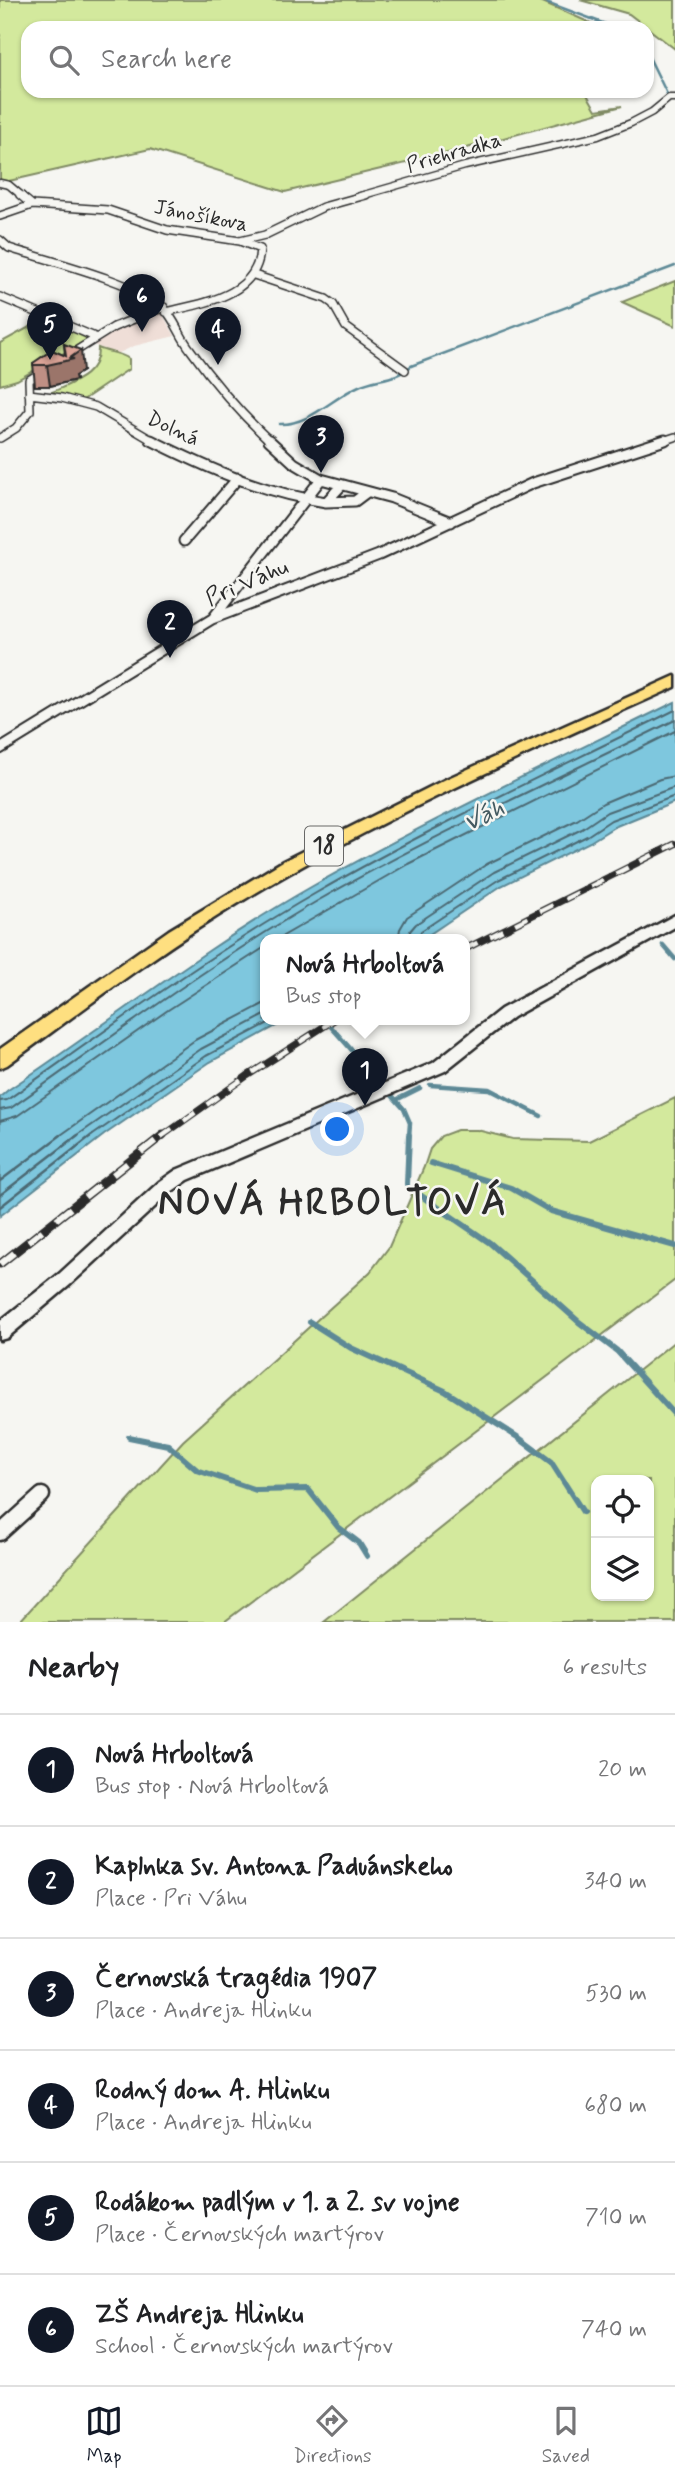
<!DOCTYPE html>
<html lang="en">
<head>
<meta charset="utf-8">
<style>
	:root { --surface:#fff; --page:#f6f6f6; --text:#202124; --muted:#757577; --line:#e0e0e0; --accent:#111827 }
	body { margin:0; font-family:Mynerve,sans-serif; background:var(--page); color:var(--text) }
	.controls { position:absolute; right:21px; bottom:21px; display:grid; overflow:hidden; border-radius:14px; box-shadow:0 2px 5px #0004 }
	.controls button { width:63px; height:63px; display:grid; place-items:center; padding:0; border:0; border-bottom:2px solid var(--line); background:var(--surface); color:var(--text); font:35px sans-serif }
	.you { position:absolute; left:338px; top:1130px; width:24px; height:24px; margin:-18px; border:5px solid #fff; border-radius:50%; background:#1a73e8; box-shadow:0 0 0 10px #1a73e833 }
	.badge { display:grid; place-items:center; width:46px; height:46px; border-radius:50%; background:var(--accent); color:#fff; font-size:23px; font-weight:700 }
	.pin { position:absolute; translate:-50% -58px; filter:drop-shadow(0 2px 4px #0008) }
	.pin::after { content:''; position:absolute; top:37px; width:24px; height:21px; background:inherit; clip-path:polygon(0 0,100% 0,50% 100%) }
	.popup { position:absolute; left:260px; top:934px; width:210px; height:91px; box-sizing:border-box; display:grid; place-content:center; border-radius:14px; background:var(--surface); filter:drop-shadow(0 2px 5px #0005); font-size:23px; white-space:nowrap; color:var(--muted) }
	.popup b { font-size:26px; color:var(--text) }
	.popup::after { content:''; position:absolute; left:50%; top:100%; margin-left:-14px; border:14px solid transparent; border-top-color:var(--surface) }
	.list { margin:0; padding:0; list-style:none }
	h2 { display:flex; justify-content:space-between; align-items:center; height:91px; margin:0; padding:0 28px; font-size:30px }
	h2 small { font-size:23px; font-weight:400; color:var(--muted) }
	.list li { display:grid; grid-template-columns:46px 1fr auto; gap:21px; align-items:center; box-sizing:border-box; height:112px; padding:0 28px; border-top:2px solid var(--line) }
	.list b { display:block; font-size:26px; white-space:nowrap }
	.list p { margin:0; font-size:23px; white-space:nowrap; color:var(--muted) }
	.list em { font-size:23px; font-style:normal; color:var(--muted) }
	.icon { flex:none; width:38px; height:38px; fill:none; stroke:currentColor; stroke-width:2; stroke-linecap:round; stroke-linejoin:round }
	.map { position:relative; flex:none; width:675px; height:1622px; overflow:hidden }
	.search { position:absolute; background:var(--surface); box-shadow:0 2px 5px #0004; left:21px; right:21px; top:21px; height:77px; display:flex; align-items:center; gap:18px; box-sizing:border-box; padding:0 24px; border-radius:21px; color:var(--muted); font-size:26px }
	.sheet { height:763px; background:var(--surface) }
	nav { display:flex; justify-content:space-around; align-items:center; box-sizing:border-box; height:98px; border-top:2px solid var(--line); background:var(--surface); font-size:19px; color:var(--muted) }
	nav a { display:grid; justify-items:center; gap:4px }
	nav .on { color:var(--accent) }
	.map>svg:first-child { display:block }
	.built { fill:#efded7 }
	.green { fill:#d3e99d; stroke:#7f8a64; stroke-width:2; fill-rule:evenodd }
	.water { fill:#7ec7de; stroke:#5d8996; stroke-width:2 }
	.lines { fill:none; stroke-linecap:round; stroke-linejoin:round }
	.shore-far1 { stroke:#4c6973; stroke-width:2 }
	.shore { stroke:#4c6973; stroke-width:2.5 }
	.stream-far2 { stroke:#5d8996; stroke-width:2.5 }
	.stream-far1 { stroke:#5d8996; stroke-width:4.5 }
	.stream { stroke:#5d8996; stroke-width:6 }
	.minor-far3-casing { stroke:#2b2b2b; stroke-width:9 }
	.minor-far2-casing { stroke:#2b2b2b; stroke-width:10 }
	.minor-far1-casing { stroke:#2b2b2b; stroke-width:13 }
	.minor-casing { stroke:#2b2b2b; stroke-width:19 }
	.tertiary-casing { stroke:#2b2b2b; stroke-width:5 }
	.primary-casing { stroke:#2b2b2b; stroke-width:5 }
	.minor-far3 { stroke:#f6f6f2; stroke-width:6 }
	.minor-far2 { stroke:#f6f6f2; stroke-width:7 }
	.minor-far1 { stroke:#f6f6f2; stroke-width:9 }
	.minor { stroke:#f6f6f2; stroke-width:14 }
	.tertiary { fill:#f6f6f2; fill-rule:evenodd }
	.primary { fill:#fedf80; fill-rule:evenodd }
	.rail-far1-casing { stroke:#2b2b2b; stroke-width:7 }
	.rail-casing { stroke:#2b2b2b; stroke-width:9 }
	.rail-far1 { stroke:#f6f6f2; stroke-width:4.5; stroke-dasharray:14; stroke-linecap:butt }
	.rail { stroke:#f6f6f2; stroke-width:6; stroke-dasharray:18; stroke-linecap:butt }
	.wall { fill:#bf8f84; stroke:#2b2b2b; stroke-width:2 }
	.shaded-wall { fill:#9b746b; stroke:#2b2b2b; stroke-width:2 }
	.building { fill:#dea699; stroke:#2b2b2b; stroke-width:2 }
	.labels { text-anchor:middle; dominant-baseline:central; stroke-width:5; stroke-linejoin:round; paint-order:stroke }
	.far-street-label { font-size:21px; fill:#2b2b2b; stroke:#f6f6f2 }
	.shield { fill:#f6f6f2; stroke:#686867; stroke-width:2 }
	.shield-label { font-size:23px; font-weight:bold; fill:#2b2b2b }
	.street-label { font-size:24px; fill:#2b2b2b; stroke:#f6f6f2 }
	.water-label { font-size:26px; font-style:italic; fill:#445a61; stroke:#f6f6f2 }
	.near-district-label { font-size:38px; font-weight:bold; letter-spacing:2px; fill:#2b2b2b; stroke:#f6f6f2 }
</style>
</head>
<body>
<div class="map">
<svg width="675" height="1622" viewBox="0 0 675 1622">
	<rect width="100%" height="100%" fill="#f6f6f2"/>
	<filter id="ink" filterUnits="userSpaceOnUse"><feTurbulence type="fractalNoise" baseFrequency=".0143" numOctaves="2"/><feDisplacementMap in="SourceGraphic" scale="14" xChannelSelector="R" yChannelSelector="G"/><feConvolveMatrix kernelMatrix="1 2 1 2 8 2 1 2 1" color-interpolation-filters="sRGB"/></filter>
	<g filter="url(#ink)">
		<path class="built" d="M160,310L175,336L134,346L117,354L91,344L119,327Z"/>
		<path class="green" d="M0,0H538L602,28H28V91H585L596,110L622,106L452,152L285,192L150,149L0,183Z
			M580,0H675V49L629,14Z
			M675,281V326L622,302Z
			M46,318L88,339L17,380L0,385V343Z
			M98,348C109,353 120,352 129,359V369L83,400L50,393C71,383 99,376 98,348Z
			M675,1098V1280L224,1622H19L183,1441L370,1272L389,1247L424,1167L430,1149L441,1136L457,1130H477L513,1139L589,1141Z
			M675,1341V1622H324ZM596,1480H649V1596H596Z"/>
		<path class="water" d="M675,702V802L614,827L590,842L501,886L421,940H265V1020H287L210,1062L104,1135L0,1216V1097L8,1090C109,1023 205,947 311,887C429,820 553,762 675,702Z"/>
		<g class="lines">
			<path class="shore-far1" d="M276,940L408,864L675,731
				M398,940L400,929L407,917L487,864L577,820L603,803L660,779L675,776
				M409,940L410,931L416,924L494,872L582,829L607,812L675,787
				M418,940L421,931L498,880L587,836L611,820L675,796
				M0,1101L7,1100C108,1029 208,955 316,893C432,826 555,770 675,710
				M0,1110L11,1108C112,1037 212,962 319,900C435,834 556,779 675,720
				M0,1121L17,1116L168,1010L265,947
				M58,1137L195,1040L265,1003
				M75,1137L201,1049L265,1015
				M90,1137L206,1056L274,1020"/>
			<path class="shore" d="M0,1181L61,1135
				M0,1195L78,1135
				M0,1207L92,1135"/>
			<path class="stream-far2" d="M541,0L616,28
				M647,53L668,96
				M279,424C310,425 332,398 359,386C377,378 396,380 411,366L675,266"/>
			<path class="stream-far1" d="M663,945L675,959
				M325,1020L404,1109L410,1123L409,1137
				M430,1085L489,1089L541,1116
				M396,1100L420,1088"/>
			<path class="stream" d="M431,1163L511,1188L551,1211L675,1246
				M407,1184L409,1135
				M417,1193L490,1243L579,1322L617,1351L675,1415
				M310,1322L351,1348L445,1391L519,1438L551,1462L583,1512
				M129,1437L168,1445L197,1470L256,1490L308,1489L338,1527L359,1543L367,1556"/>
			<defs>
				<path id="minor-far3" d="M0,183L9,185L22,196
					M360,196L465,166L598,136L631,123L652,112L669,98H675"/>
				<path id="minor-far2" d="M20,195L32,205L108,210L167,230L240,241L260,249
					M0,216L32,205
					M0,240L9,248C41,258 146,285 164,308C175,320 180,336 190,349C214,383 241,414 271,442
					M240,241L265,235L323,207L366,195
					M254,275L326,299L333,304L346,327L405,370
					M0,297L95,337
					M166,312C203,303 258,296 260,249
					M68,356L114,327L164,307
					M29,394L62,398L96,407L155,442
					M0,438L16,428L30,411L29,380L45,370
					M660,442L675,437"/>
				<path id="minor-far1" d="M151,440C207,468 263,493 326,502L341,486
					M269,440L294,463L321,479L392,498L451,522
					M326,502L355,501L367,492
					M184,541L238,478
					M214,617L321,479
					M0,749L212,619L379,555L533,483L665,440"/>
				<path id="minor" d="M0,1533L42,1495"/>
				<path id="tertiary" d="M675,915V927L513,1017L445,1071L188,1180L171,1192L71,1284L7,1338L0,1340V1321L59,1274L159,1182L176,1170L433,1063L501,1009Z"/>
				<path id="primary" d="M675,676V687C528,753 380,818 242,901C160,950 84,1009 7,1065L0,1068V1049L169,930L283,861L446,779Z"/>
			</defs>
			<use href="#minor-far3" class="minor-far3-casing"/>
			<use href="#minor-far2" class="minor-far2-casing"/>
			<use href="#minor-far1" class="minor-far1-casing"/>
			<use href="#minor" class="minor-casing"/>
			<use href="#tertiary" class="tertiary-casing"/>
			<use href="#primary" class="primary-casing"/>
			<use href="#minor-far3" class="minor-far3"/>
			<use href="#minor-far2" class="minor-far2"/>
			<use href="#minor-far1" class="minor-far1"/>
			<use href="#minor" class="minor"/>
			<use href="#tertiary" class="tertiary"/>
			<use href="#primary" class="primary"/>
			<defs>
				<path id="rail-far1" d="M465,949L675,844
					M161,1137L247,1076L334,1020"/>
				<path id="rail" d="M0,1264L163,1135"/>
			</defs>
			<use href="#rail-far1" class="rail-far1-casing"/>
			<use href="#rail" class="rail-casing"/>
			<use href="#rail-far1" class="rail-far1"/>
			<use href="#rail" class="rail"/>
		</g>
		<path class="wall" d="M64,344L83,371L75,376L76,380L50,386H35L33,363L65,356Z"/>
		<path class="shaded-wall" d="M81,350L83,371L75,376L76,380L50,386L47,365Z"/>
		<path class="building" d="M64,344L81,350L70,358L74,359L47,365H33V363L52,350L66,356Z"/>
	</g>
	<g class="labels">
		<g class="far-street-label">
			<text transform="translate(454 153) rotate(-16)">Priehradka</text>
			<text transform="translate(201 216) rotate(11)">Jánošíkova</text>
			<text transform="translate(173 429) rotate(25)">Dolná</text>
		</g>
		<rect class="shield" x="305" y="826.5" width="38" height="39" rx="5"/>
		<g class="shield-label">
			<text x="324" y="846">18</text>
		</g>
		<g class="street-label">
			<text transform="translate(247 583) rotate(-23)">Pri Váhu</text>
		</g>
		<g class="water-label">
			<text transform="translate(484 816) rotate(-26)">Váh</text>
		</g>
		<g class="near-district-label">
			<text x="333" y="1203">NOVÁ HRBOLTOVÁ</text>
		</g>
	</g>
</svg>
<div class="controls">
<button><svg class="icon" aria-label="locate" viewBox="0 0 24 24"><circle cx="12" cy="12" r="6"/><path d="M12 2v4M12 18v4M2 12h4M18 12h4"/></svg></button>
<button><svg class="icon" aria-label="layers" viewBox="0 0 24 24"><path d="M12 4l9 5-9 5-9-5zM3 14l9 5 9-5"/></svg></button>
</div>
<div class="you"></div>
<div class="pin badge" style="left:365px;top:1106px">1</div>
<div class="popup"><b>Nová Hrboltová</b>Bus stop</div>
<div class="pin badge" style="left:170px;top:658px">2</div>
<div class="pin badge" style="left:321px;top:473px">3</div>
<div class="pin badge" style="left:218px;top:365px">4</div>
<div class="pin badge" style="left:50px;top:360px">5</div>
<div class="pin badge" style="left:142px;top:332px">6</div>
<div class="search"><svg class="icon" aria-label="search" viewBox="0 0 24 24"><circle cx="10" cy="10" r="6"/><path d="M15 15l6 6"/></svg>Search here</div>
</div>
<section class="sheet">
<h2>Nearby<small>6 results</small></h2>
<ul class="list">
<li><span class="badge">1</span><div><b>Nová Hrboltová</b><p>Bus stop · Nová Hrboltová</p></div><em>20 m</em></li>
<li><span class="badge">2</span><div><b>Kaplnka sv. Antona Paduánskeho</b><p>Place · Pri Váhu</p></div><em>340 m</em></li>
<li><span class="badge">3</span><div><b>Černovská tragédia 1907</b><p>Place · Andreja Hlinku</p></div><em>530 m</em></li>
<li><span class="badge">4</span><div><b>Rodný dom A. Hlinku</b><p>Place · Andreja Hlinku</p></div><em>680 m</em></li>
<li><span class="badge">5</span><div><b>Rodákom padlým v 1. a 2. sv vojne</b><p>Place · Černovských martýrov</p></div><em>710 m</em></li>
<li><span class="badge">6</span><div><b>ZŠ Andreja Hlinku</b><p>School · Černovských martýrov</p></div><em>740 m</em></li>
</ul>
</section>
<nav>
<a class="on"><svg class="icon" aria-label="map" viewBox="0 0 24 24"><path d="M3 6l6-2 6 2 6-2v14l-6 2-6-2-6 2zM9 4v14M15 6v14"/></svg>Map</a>
<a><svg class="icon" aria-label="directions" viewBox="0 0 24 24"><path d="M12 3l9 9-9 9-9-9zM9 14v-3h6M13 9l2 2-2 2"/></svg>Directions</a>
<a><svg class="icon" aria-label="saved" viewBox="0 0 24 24"><path d="M7 4h10v16l-5-4-5 4z"/></svg>Saved</a>
</nav>
</body>
</html>
